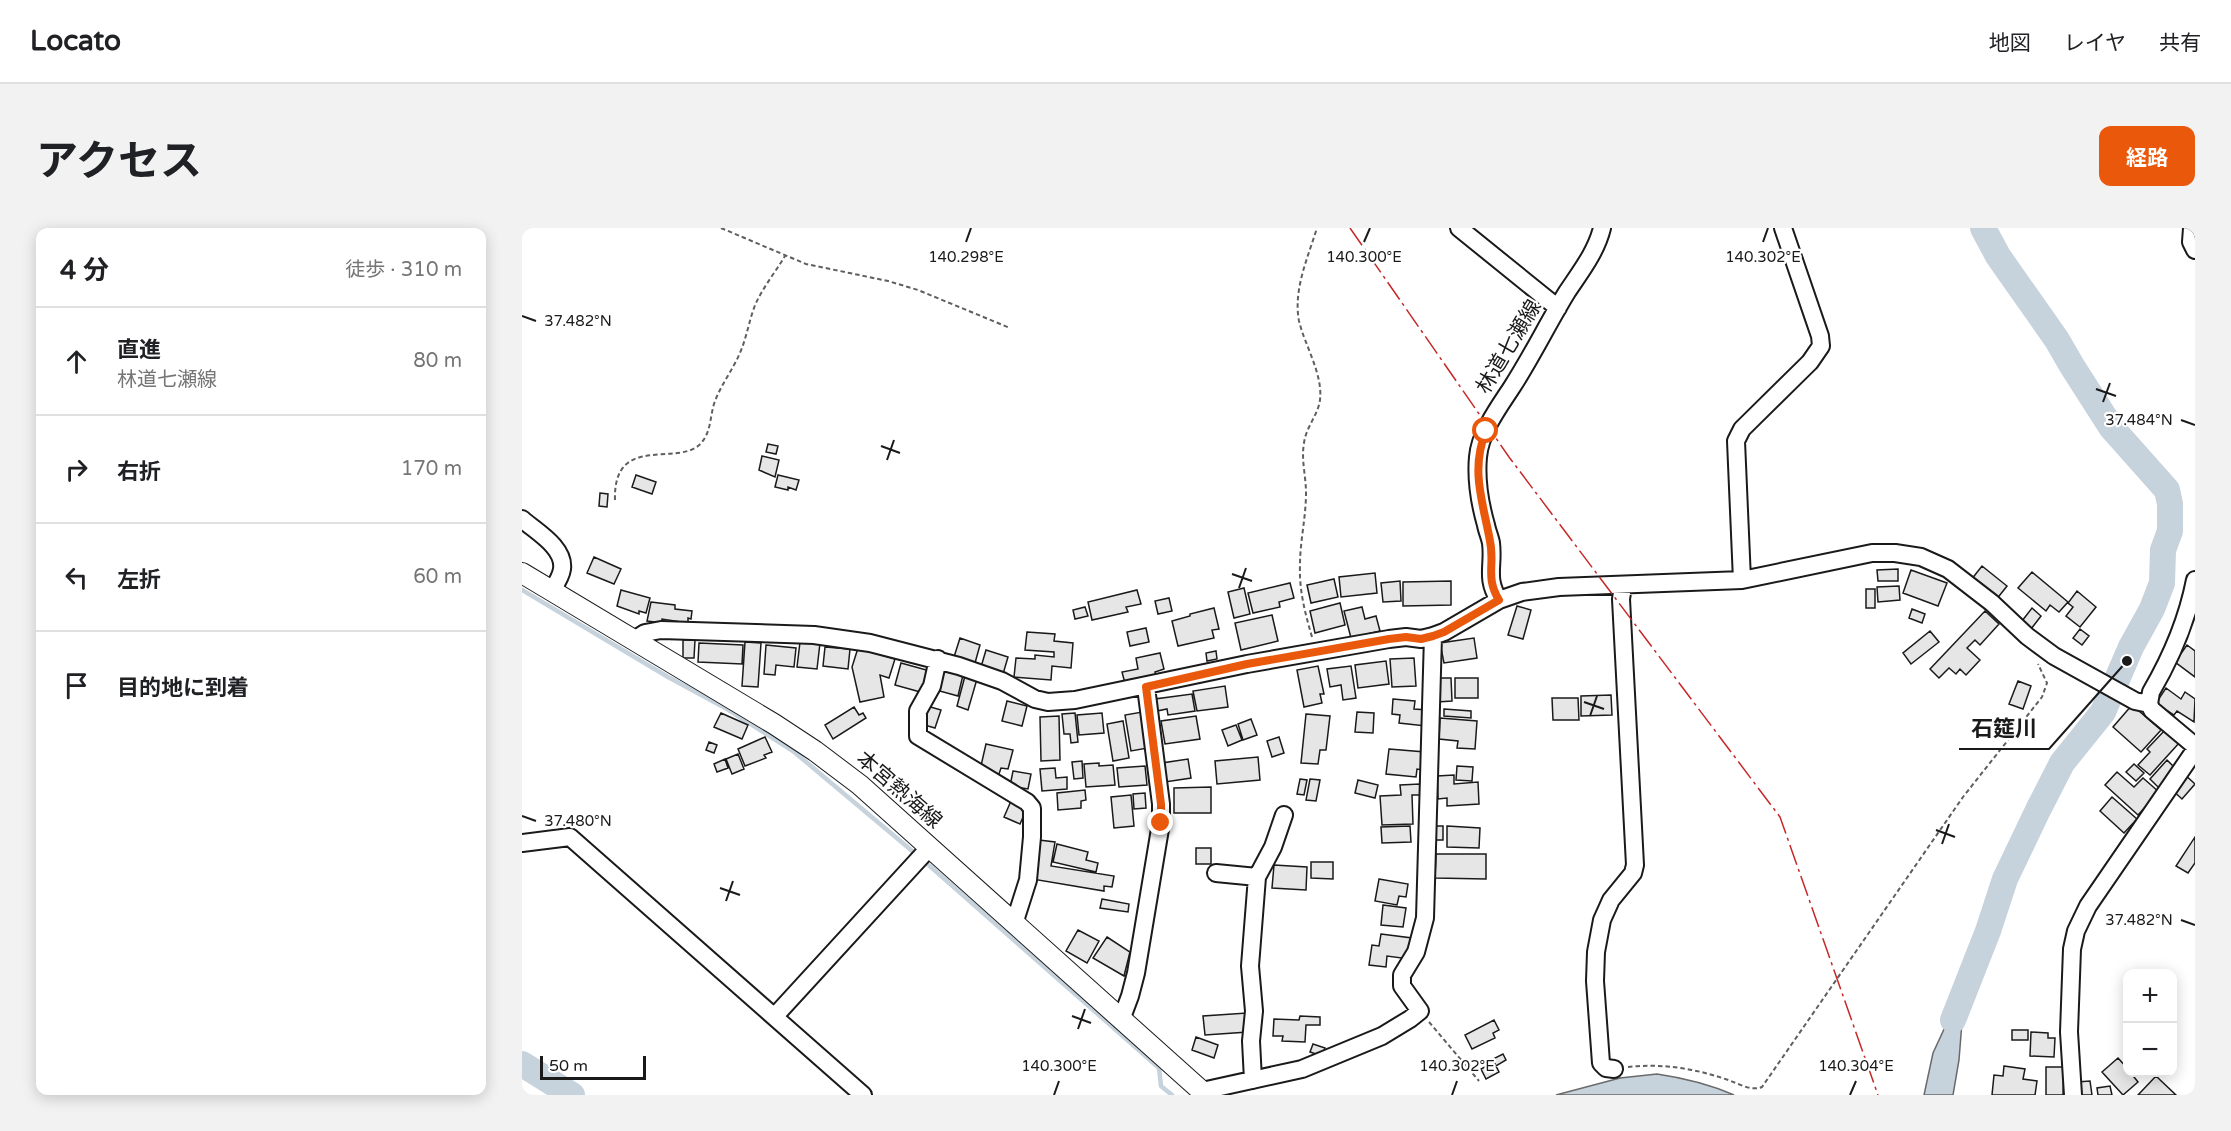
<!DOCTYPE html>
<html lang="ja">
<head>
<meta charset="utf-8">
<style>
	:root { --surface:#fff; --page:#f2f2f2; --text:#202124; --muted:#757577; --line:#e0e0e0; --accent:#ea580c }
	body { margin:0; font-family:"Varela Round","Noto Sans JP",sans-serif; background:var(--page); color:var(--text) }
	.controls { position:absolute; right:18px; bottom:18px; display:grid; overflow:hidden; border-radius:12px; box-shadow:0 3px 15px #0003 }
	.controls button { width:54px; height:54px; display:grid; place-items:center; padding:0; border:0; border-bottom:2px solid var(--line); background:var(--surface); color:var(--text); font:30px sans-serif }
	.scale { position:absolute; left:18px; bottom:15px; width:106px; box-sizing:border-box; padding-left:6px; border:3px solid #1a1a1a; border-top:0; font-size:16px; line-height:21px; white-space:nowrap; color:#1a1a1a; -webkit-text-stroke:4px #fff; paint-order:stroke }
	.stop { position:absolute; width:18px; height:18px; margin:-14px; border:4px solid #ea580c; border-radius:50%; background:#fff }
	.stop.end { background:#ea580c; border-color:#fff; box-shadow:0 2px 6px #0008 }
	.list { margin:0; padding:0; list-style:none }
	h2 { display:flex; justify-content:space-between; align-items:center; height:78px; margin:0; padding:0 24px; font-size:26px }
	h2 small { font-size:20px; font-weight:400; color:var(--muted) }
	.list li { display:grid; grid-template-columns:39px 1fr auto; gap:18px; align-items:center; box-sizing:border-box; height:108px; padding:0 24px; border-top:2px solid var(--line) }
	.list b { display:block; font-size:22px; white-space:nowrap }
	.list p { margin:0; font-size:20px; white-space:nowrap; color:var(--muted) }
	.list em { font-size:20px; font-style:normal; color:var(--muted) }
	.icon { flex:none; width:33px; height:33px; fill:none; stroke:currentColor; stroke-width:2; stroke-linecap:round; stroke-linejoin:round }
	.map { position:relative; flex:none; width:1673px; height:867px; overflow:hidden; border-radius:12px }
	header { display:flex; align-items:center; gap:36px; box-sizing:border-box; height:84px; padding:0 30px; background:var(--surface); border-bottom:2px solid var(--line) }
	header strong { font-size:28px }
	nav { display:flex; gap:33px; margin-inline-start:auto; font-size:21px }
	.intro { display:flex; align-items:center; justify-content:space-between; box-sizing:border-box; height:144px; padding:0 36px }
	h1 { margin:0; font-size:42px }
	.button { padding:15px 27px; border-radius:12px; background:var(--accent); color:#fff; font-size:21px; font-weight:700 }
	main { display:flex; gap:36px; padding:0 36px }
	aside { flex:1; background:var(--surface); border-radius:12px; box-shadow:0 3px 15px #0003 }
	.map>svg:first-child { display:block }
	.water { fill:#c6d2dc; stroke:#6a6a6a; stroke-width:1.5 }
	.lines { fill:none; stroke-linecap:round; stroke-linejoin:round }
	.stream { stroke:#c6d2dc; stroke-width:4.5 }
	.river { stroke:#c6d2dc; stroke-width:26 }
	.building { fill:#e6e6e6; stroke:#1a1a1a; stroke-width:1.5 }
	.minor-casing { stroke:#1a1a1a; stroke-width:20 }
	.major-casing { stroke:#1a1a1a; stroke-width:22 }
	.path { stroke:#5f5f5f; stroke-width:2; stroke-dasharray:4.5 3; stroke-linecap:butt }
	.minor { stroke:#fff; stroke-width:16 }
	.major { stroke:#fff; stroke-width:20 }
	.power { stroke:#c62828; stroke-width:1.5; stroke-dasharray:21 4.5 3 4.5; stroke-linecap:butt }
	.route { stroke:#ea580c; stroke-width:8 }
	.ticks { fill:none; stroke:#1a1a1a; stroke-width:2 }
	.labels { text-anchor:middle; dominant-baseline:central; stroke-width:4.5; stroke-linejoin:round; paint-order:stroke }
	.street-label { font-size:21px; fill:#1a1a1a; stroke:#fff }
	.ticks-label { font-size:15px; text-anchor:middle; fill:#1a1a1a; stroke:#fff; stroke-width:4.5; stroke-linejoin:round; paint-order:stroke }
	.leader { fill:none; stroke:#1a1a1a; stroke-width:2 }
	.callout-dot { fill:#1a1a1a; stroke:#fff; stroke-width:2 }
	.callout-label { font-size:22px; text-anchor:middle; font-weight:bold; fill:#1a1a1a; stroke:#fff; stroke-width:4.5; stroke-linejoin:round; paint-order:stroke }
</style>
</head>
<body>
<header>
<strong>Locato</strong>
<nav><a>地図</a><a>レイヤ</a><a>共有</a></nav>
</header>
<div class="intro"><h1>アクセス</h1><a class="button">経路</a></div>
<main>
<aside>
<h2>4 分<small>徒歩 · 310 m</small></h2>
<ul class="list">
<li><svg class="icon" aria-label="ahead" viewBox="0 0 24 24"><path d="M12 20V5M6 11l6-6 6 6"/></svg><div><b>直進</b><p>林道七瀬線</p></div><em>80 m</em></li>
<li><svg class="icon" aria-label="right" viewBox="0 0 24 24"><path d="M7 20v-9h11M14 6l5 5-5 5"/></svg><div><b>右折</b></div><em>170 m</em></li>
<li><svg class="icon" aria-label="left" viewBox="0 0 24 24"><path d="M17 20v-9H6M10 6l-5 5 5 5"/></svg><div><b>左折</b></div><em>60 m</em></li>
<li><svg class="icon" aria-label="arrive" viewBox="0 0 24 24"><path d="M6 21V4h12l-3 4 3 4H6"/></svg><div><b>目的地に到着</b></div></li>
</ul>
</aside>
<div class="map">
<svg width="1673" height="867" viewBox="0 0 1673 867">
	<rect width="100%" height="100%" fill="#fff"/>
	<path class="water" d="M1443,756L1437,832L1431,867H1402L1411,825Z
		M1135,846C1162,850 1187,856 1212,867H1034L1098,850Z"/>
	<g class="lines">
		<path class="stream" d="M0,362L146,449L205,481L271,523L395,627
			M401,632L637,840L639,858L650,867"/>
		<path class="river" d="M1431,792L1466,703L1483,651L1516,582L1540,535L1581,484L1609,419L1630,381L1640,355L1641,322L1648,303V276L1645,262L1589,199L1550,138L1535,112L1476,28L1461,0
			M0,836L50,867"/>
	</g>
	<path class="building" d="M246,216L256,218L254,226L244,224Z
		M240,228L257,232L253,249L237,242Z
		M114,247L134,254L130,266L110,259Z
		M256,247L277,252L274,262L266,259V262L253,259Z
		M78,265L86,266L85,279L77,278Z
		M72,329L99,341L92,356L65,345Z
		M1460,338L1485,358L1474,372L1449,352Z
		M1376,341V353H1356L1355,342Z
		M1389,342L1425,355L1416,378L1381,365Z
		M1510,344L1546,374L1537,384L1528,377L1524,383L1496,360Z
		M853,345L855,365L819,369L817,349Z
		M812,351L816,369L789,375L785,357Z
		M878,353L879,373L861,374L859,355Z
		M929,353V377L881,378V354Z
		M768,355L772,370L757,374L758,379L731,385L726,365Z
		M1377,358L1378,372L1356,374L1355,359Z
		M722,360L728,386L712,390L706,364Z
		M1344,361H1353V380H1344Z
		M99,362L128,370L124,385L117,383V386L95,378Z
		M615,362L619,376L604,379L606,384L570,392L566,374Z
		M1555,363L1574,379L1558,399L1544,388L1551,379L1546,375Z
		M647,370L650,383L636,386L633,373Z
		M129,374L153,377V381L170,383L169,391L166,390V395L140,391V395L125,393Z
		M818,375L823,397L793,405L788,383Z
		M995,378L1009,382L1001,411L986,407Z
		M563,379L566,388L553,391L551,382Z
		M840,379L843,391L854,388L858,403L829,410L822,383Z
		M692,380L697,401L690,402L692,410L656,418L650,393L668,388V386Z
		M1510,380L1519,388L1509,401L1500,393Z
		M1390,381L1403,386L1400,395L1387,390Z
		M1463,383L1477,396L1458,417L1453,412L1445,420L1458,432L1444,447L1438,441L1434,446L1427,440L1417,450L1408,441Z
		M750,387L756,413L719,422L713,395Z
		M624,400L627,414L608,418L605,404Z
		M1558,401L1567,408L1560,417L1551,410Z
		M1408,403L1417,414L1389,436L1381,425Z
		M505,404L533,406L532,413L551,415L549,440L530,438L529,452L492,449L494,430L513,431V427L532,429V424L503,422Z
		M438,410L458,417L453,435L432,429Z
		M952,410L955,430L922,435L918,415Z
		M161,412H173L172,430H161Z
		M223,414L239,415L236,459L220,458Z
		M278,414L298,415L295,441L275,439Z
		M177,415L221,417L220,436L176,434Z
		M244,417L274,420L272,439L254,437L253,447L242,446Z
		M1665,417L1673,423V449L1653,434Z
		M303,419L328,421L326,441L301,438Z
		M336,420L373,431L367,450L358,447L362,469L338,474L330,439Z
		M464,422L486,429L481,446L459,439Z
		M694,423L695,431L685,433L684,425Z
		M638,425L642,441L633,444L634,448L604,459L600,444L616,441L614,430Z
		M892,430L894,458L870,459L868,431Z
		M864,433L867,456L836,460L833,437Z
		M379,435L408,443L402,465L373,457Z
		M796,438L802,466H798L800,475L782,479L775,442Z
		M829,438L834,470L821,472L819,457L808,459L805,441Z
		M419,442L441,447L436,468L414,462Z
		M443,448L455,451L446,482L435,478Z
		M915,450H929L930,473L915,474Z
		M933,450H956V470H933Z
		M1496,453L1509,458L1501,481L1487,476Z
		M703,458L706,479L675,483L671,463Z
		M1644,460L1659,471L1663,464L1673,471L1672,494L1655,483L1652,487L1634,475Z
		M670,466L673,483L646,487L645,481L635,483L633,471Z
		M1089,467L1090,487L1059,488V468Z
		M1030,470H1056L1057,492H1031Z
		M871,471L893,473L892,481L906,482L904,498L877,495L878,487L870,486Z
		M485,473L505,478L500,498L480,493Z
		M1610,477L1639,502L1619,524L1591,499Z
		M405,478L419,482L413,500L399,496Z
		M332,479L337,487L341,485L344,490L311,511L303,497Z
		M922,481L949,483V490L922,488Z
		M620,484L626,520L609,523L603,487Z
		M835,484L852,485L851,505L833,504Z
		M199,485L226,497L220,511L192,499Z
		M553,485L556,514L549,515L548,506H542L540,486Z
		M580,485L582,505L557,507L555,487Z
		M784,486L808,488L804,522H798L796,536L779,535Z
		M537,488L538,532L519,533L518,489Z
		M674,488L678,511L643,516L639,493Z
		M918,490L955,493L953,521L935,520L936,513L917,511Z
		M729,491L735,507L721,512L716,496Z
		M601,493L607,530L591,533L585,496Z
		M714,497L720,512L706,518L700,502Z
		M1644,501L1658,514L1628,547L1616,537L1628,524L1625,521Z
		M243,509L250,524L242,527L244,530L223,538L216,521Z
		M757,509L762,525L750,529L745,513Z
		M187,514L195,517L192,525L184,522Z
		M464,516L491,522L486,541L479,540L477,546L458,542Z
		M867,521L903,524L901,542L895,541L894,549L864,546Z
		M216,526L222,541L210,546L204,531Z
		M736,529L738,552L695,556L693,533Z
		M203,531L206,540L195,544L192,536Z
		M666,531L669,550L643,554L640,535Z
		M1645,532L1655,542L1638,561L1628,551Z
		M560,533L561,550L552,551L550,534Z
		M577,535V538L591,537L593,557L564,559L562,536Z
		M1612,536L1622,545L1614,553L1604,544Z
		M623,538L625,557L597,559L595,540Z
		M935,538L951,539L950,553L934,552Z
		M533,540L534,550L545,549V561L520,563L518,541Z
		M491,543L509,546L506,561L488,558Z
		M1595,544L1612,559L1621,550L1637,564L1616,587L1583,557Z
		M1661,545L1673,556L1660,571L1648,560Z
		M932,547V556L956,554L957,576L925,578V570L916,571L915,548Z
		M778,551L785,552L782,567L775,566Z
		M788,551L798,552L794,573L784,572Z
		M836,552L856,557L853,570L833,565Z
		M898,556V567H890L891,596L860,597L858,568L879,567L878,557Z
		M689,559V585H652V560Z
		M563,562L564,572L559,573V580L536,582L535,565Z
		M623,565L624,580L612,581L611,566Z
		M609,567L612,598L592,600L589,569Z
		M1590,569L1615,591L1602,605L1578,583Z
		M489,573L505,580L498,596L482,589Z
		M888,598L889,614L860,615L859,599Z
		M911,598H921V612H911Z
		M925,598L958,600L957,620L925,619Z
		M1673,609V635L1666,645L1654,638Z
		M517,612L533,614L529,638L592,648L590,659L582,658V663L510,651Z
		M535,616L566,624L564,632L576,635L574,644L531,634Z
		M674,620H689V636H674Z
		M914,626H964V651L913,650Z
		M789,634H811V651L789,650Z
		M752,637L785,639L784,662L750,660Z
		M857,651L886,656L884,669L877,668L875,677L853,673Z
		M580,671L607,676L606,684L578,680Z
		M861,677L884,680L881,699L859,697Z
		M556,702L577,713L565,735L544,723Z
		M859,706L890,710L887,731L865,728L864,739L847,737L850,717L857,718Z
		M585,709L608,724L602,748L571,730Z
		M725,785L726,804L683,807L681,788Z
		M778,788L798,789V797H784L783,814L760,813L761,808H751L752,791L777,792Z
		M972,792L977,802L971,805L973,810L950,821L943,807Z
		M1490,802H1506V812H1490Z
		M1509,804L1526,805V810H1533L1532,829L1508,828Z
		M674,809L696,817L692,830L670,822Z
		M791,816L803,820L800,828L788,824Z
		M981,826L984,832L974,838L971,831Z
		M1596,830L1606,841V844H1608L1616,854L1601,867L1580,844Z
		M972,834L977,844L964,851L959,841Z
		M1482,838L1503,841L1501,851L1515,853L1513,867H1470L1472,847L1481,848Z
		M1524,839H1542L1541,867H1524Z
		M1634,848L1654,867H1616Z
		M1568,853L1570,867H1557L1555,854Z
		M1588,858L1590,867H1576L1575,860Z"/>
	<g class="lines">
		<defs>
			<path id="minor" d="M937,0L1036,80
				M1670,0L1669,14L1673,22
				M0,291C13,303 43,319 40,341C39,349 34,356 30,362
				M1220,352L1214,213L1220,201L1288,134L1299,118L1298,108L1261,0
				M1673,352C1665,393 1650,428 1629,464L1627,476L1630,482L1673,518
				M977,372C963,350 972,338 969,315C968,309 965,303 964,297C958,276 954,251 956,229C958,204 977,179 990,159C1010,128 1026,95 1045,64C1059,43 1074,24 1080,0
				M112,412L123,405L139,402L292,407L348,415L437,438L480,453L513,471L526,474L553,472L725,436L867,411L884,409L899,411L911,408L922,404L977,372L1000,364L1037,359L1220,352L1350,325H1373L1399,329L1426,341L1470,375L1505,408L1532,428L1613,473L1627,476
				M416,431L410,458L396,483V508L505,574L510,580V609L506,652L492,696
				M0,615L48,609L341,867
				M694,645L735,649
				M253,788L407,620
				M599,792L608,768L614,745L639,595V576L624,459
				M1092,841L1084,840L1079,835L1073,753L1074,724L1080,692L1089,672L1111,645L1113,637L1099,371L1101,358
				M731,852L729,813L732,783L728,738L735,649L751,619L762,587
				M680,863L780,841L860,808L888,791L898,783L880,758V747L894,724L903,690L911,408
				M1551,867L1547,804L1550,721L1554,703L1566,678L1673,522"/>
			<path id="major" d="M0,345L252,496L293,523L338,557L684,867"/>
		</defs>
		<use href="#minor" class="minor-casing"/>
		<use href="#major" class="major-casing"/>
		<path class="path" d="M199,0L284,36L366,53L396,62L488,100
			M93,272C91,203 159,241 180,214C189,203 188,189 192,176C198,158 210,143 217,127C225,110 227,91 234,75C242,58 254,43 263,28
			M790,409C783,385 777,362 778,337C778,313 784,289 784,265C784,248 779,232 782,215C784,199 796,187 798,172C801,146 783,118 777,93C771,62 786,29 795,0
			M907,794L957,853
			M1106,839C1141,835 1176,841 1209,853C1219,857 1230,863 1240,859L1441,569L1520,469L1525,455L1516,436"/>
		<use href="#minor" class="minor"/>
		<use href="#major" class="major"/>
		<path class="power" d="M828,0L987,229L1258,589L1356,867"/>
	</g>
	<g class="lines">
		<path class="route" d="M639,595V576L624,459L725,436L867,411L884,409L899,411L911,408L922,404L977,372C963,349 973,337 968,313C961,274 948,242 964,203"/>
	</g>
	<path class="ticks" d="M444,14L449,0M842,14L848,0M1241,14L1246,0M0,88L14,93M1574,161L1594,168M1581,174L1588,155M1659,192L1673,197M359,218L378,225M365,232L372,212M710,346L730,353M717,360L724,340M1062,474L1082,481M1068,488L1075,468M0,588L14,593M1414,602L1433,609M1420,616L1427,596M198,660L218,667M204,673L211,653M1659,692L1673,697M550,788L569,795M556,801L563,781M532,867L537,853M930,867L935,853M1328,867L1334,853"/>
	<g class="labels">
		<g class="street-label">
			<text transform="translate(987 119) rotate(-59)">林道七瀬線</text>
			<text transform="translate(377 562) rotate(41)">本宮熱海線</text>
		</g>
	</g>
	<g class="ticks-label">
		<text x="444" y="34">140.298°E</text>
		<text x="842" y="34">140.300°E</text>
		<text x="1241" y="34">140.302°E</text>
		<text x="56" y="98">37.482°N</text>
		<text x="1617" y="197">37.484°N</text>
		<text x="56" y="598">37.480°N</text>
		<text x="1617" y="697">37.482°N</text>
		<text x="537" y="843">140.300°E</text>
		<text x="935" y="843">140.302°E</text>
		<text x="1334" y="843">140.304°E</text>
	</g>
	<path class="leader" d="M1605 433L1527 521H1437"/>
	<circle class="callout-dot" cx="1605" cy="433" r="6"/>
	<g class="callout-label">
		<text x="1482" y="508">石筵川</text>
	</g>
</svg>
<div class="controls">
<button>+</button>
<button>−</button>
</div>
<div class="scale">50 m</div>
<div class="stop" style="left:964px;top:203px"></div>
<div class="stop end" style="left:639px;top:595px"></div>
</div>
</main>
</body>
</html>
